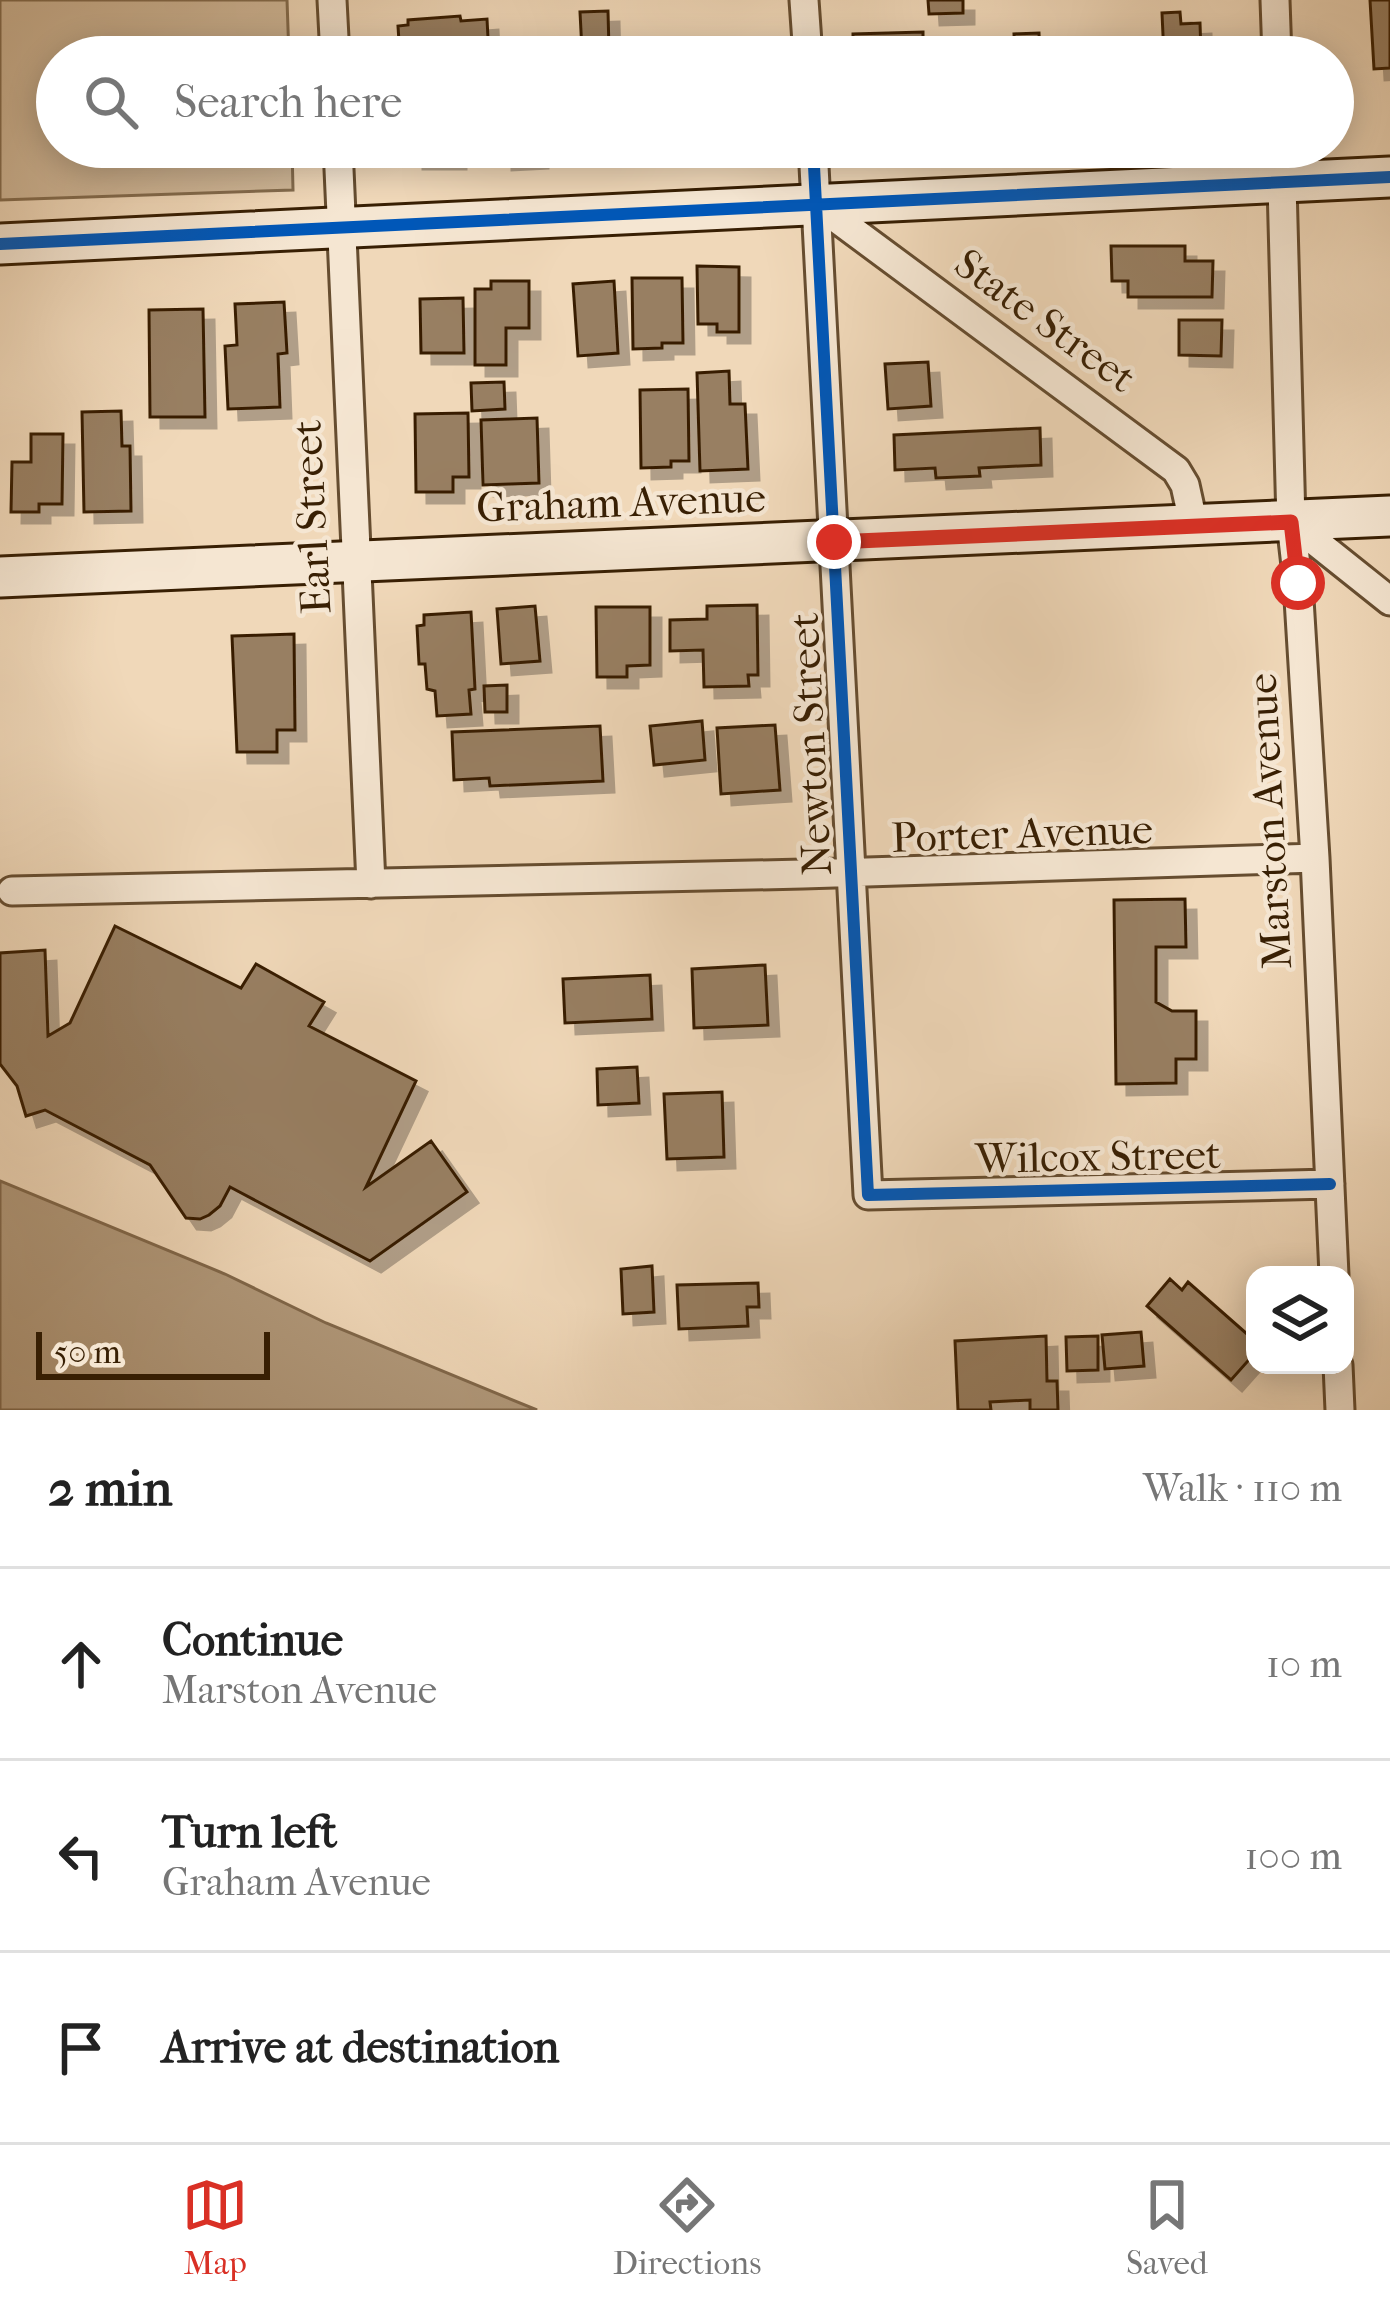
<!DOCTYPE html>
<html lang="en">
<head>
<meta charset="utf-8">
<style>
	:root { --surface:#fff; --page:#f2f2f2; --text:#222; --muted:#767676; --line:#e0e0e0; --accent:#d93025 }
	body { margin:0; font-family:"IM FELL French Canon",serif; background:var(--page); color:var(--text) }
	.controls { position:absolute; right:36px; bottom:36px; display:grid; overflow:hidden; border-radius:24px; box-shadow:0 6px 30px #0003 }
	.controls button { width:108px; height:108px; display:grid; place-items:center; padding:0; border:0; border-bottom:3px solid var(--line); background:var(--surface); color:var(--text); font:60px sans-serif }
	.scale { position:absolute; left:36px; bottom:30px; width:234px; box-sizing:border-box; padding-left:12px; border:6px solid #381f03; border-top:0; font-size:33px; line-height:42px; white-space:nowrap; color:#381f03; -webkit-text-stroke:9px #f5e6d2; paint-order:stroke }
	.stop { position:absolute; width:36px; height:36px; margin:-27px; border:9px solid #d93025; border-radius:50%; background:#fff }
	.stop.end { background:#d93025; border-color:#fff; box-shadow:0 3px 12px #0008 }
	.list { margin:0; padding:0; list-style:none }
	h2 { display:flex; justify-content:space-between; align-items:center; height:156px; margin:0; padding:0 48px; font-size:51px }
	h2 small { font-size:39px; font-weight:400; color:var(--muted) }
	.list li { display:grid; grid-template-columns:78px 1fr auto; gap:36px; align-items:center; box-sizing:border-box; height:192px; padding:0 48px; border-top:3px solid var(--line) }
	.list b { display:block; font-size:45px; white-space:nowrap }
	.list p { margin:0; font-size:39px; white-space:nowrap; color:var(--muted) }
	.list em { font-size:39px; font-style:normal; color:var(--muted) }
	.icon { flex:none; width:66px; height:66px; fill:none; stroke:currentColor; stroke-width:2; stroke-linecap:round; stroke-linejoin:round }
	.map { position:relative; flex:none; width:1390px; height:1410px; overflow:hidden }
	.search { position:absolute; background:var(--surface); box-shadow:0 6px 30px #0003; left:36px; right:36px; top:36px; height:132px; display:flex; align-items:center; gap:30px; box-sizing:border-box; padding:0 42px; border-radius:66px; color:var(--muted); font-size:45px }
	.sheet { height:732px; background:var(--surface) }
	nav { display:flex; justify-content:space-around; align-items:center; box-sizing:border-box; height:168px; border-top:3px solid var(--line); background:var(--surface); font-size:33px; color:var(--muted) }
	nav a { display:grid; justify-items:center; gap:6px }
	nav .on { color:var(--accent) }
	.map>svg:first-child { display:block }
	.green { fill:#d1b99a; stroke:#846c4e; stroke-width:3 }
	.water { fill:#b1997b; stroke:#81684b; stroke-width:3 }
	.building { fill:#987f62; stroke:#381f03; stroke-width:3; filter:url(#shadow) }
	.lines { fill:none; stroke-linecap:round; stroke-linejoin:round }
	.street-casing { stroke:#664d30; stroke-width:33 }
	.secondary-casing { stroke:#381f03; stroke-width:45 }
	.street { stroke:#f5e6d2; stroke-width:27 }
	.secondary { stroke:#f5e6d2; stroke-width:39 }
	.cycleway-casing { stroke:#f5e6d2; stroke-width:20 }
	.cycleway { stroke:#0057b8; stroke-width:12 }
	.route { stroke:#d93025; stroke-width:15 }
	.labels { text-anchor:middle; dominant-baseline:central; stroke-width:9; stroke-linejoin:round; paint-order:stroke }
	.street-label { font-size:42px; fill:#381f03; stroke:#f5e6d2 }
</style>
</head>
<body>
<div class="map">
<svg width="1390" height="1410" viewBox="0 0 1390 1410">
	<defs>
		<filter id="shadow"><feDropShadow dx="11" dy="11" stdDeviation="0" flood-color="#0004"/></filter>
	</defs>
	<rect width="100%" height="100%" fill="#f0d8b9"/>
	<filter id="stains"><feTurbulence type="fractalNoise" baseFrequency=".00167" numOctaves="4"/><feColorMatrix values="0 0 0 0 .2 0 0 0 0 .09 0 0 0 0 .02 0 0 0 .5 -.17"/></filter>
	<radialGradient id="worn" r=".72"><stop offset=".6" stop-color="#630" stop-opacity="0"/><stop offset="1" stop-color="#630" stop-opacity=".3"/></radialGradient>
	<path class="green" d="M0,0H287L289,57H57V147H292L293,190L0,200Z"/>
	<path class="water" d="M0,1181L225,1274L326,1323L537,1410H0Z"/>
	<path class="building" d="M928,0H963V13L929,14Z
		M1370,0H1390V68L1374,69Z
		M608,11L609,50L582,51L580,12Z
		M1180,12L1181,24L1200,23L1201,53H1208V57H1164L1162,13Z
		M460,16L461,21L487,19L489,57H400L398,26L408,25V20Z
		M923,32V57H853V34Z
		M1039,33L1040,57H1015L1014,34Z
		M1140,45L1141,57H1085L1084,48Z
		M412,147H455V158H412Z
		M501,147H537V157L501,159Z
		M576,147H611L612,152L577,153Z
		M1111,246H1185V261H1213L1212,297H1128V281H1112Z
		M697,266L739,267V332H717V324H698Z
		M632,278H682L683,343H662V348L633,349Z
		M491,281H529V328H506V365H475V289H491Z
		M614,281L618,353L578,356L573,284Z
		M463,298L464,353H421L420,299Z
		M284,302L287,353L278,354L280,407L228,409L225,346L237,345L235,304Z
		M203,309L205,417H150L149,310Z
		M1179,320H1222L1221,356L1179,355Z
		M928,362L931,406L888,409L885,364Z
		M729,371L730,404H745L748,469L700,471L697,373Z
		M504,382L505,409L472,411L471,383Z
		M688,389L689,461H671V467L641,468L640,390Z
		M121,411L122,446H130L131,511L84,512L82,412Z
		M468,413L469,477H453V492H416L415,414Z
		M537,418L539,483L483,485L481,420Z
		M1040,428L1041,465L979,468L980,476L936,478L935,468L895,470L894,435Z
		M31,434H63L62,504H39V512H11L12,462H31Z
		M757,605L758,675H748L749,686L704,687L703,650L670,651V620L707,619V606Z
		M535,606L540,661L501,664L497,609Z
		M596,607H650V665L627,666V677H597Z
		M471,612L475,689L469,690L471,714L437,716L435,691L427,689L425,664H419L417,626L424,625V615Z
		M294,634L295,730H277V752H237L232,636Z
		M507,685V712H485L484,686Z
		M702,721L705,760L654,765L650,726Z
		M775,725L780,790L721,794L717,728Z
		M600,726L603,781L490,786L489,778L454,780L452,732Z
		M1185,899L1186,947H1156V1002L1172,1011H1196V1059H1176V1083L1116,1084L1114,900Z
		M115,926L241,988L256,964L324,1002L309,1026L416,1081L366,1187L431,1141L467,1192L370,1261L230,1187L220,1206L209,1215L200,1219L186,1218L150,1165L45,1110L26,1116L17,1086L0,1064V953L45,950L48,1036L70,1023Z
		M765,965L768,1025L694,1028L692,969Z
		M650,975L652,1019L565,1023L563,979Z
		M637,1067L639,1103L598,1105L597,1069Z
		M722,1092L724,1157L667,1159L664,1094Z
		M652,1266L654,1312L623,1314L621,1269Z
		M1170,1279L1182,1290L1188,1282L1255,1341V1353L1231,1380L1147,1306Z
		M758,1283L759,1307H747L748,1326L679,1329L677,1285Z
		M1141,1332L1144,1366L1105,1369L1102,1335Z
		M1046,1336L1047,1381H1057L1058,1410H1030V1400L990,1402L991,1410H958L955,1341Z
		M1098,1336V1370L1067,1371L1066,1337Z"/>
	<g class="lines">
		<defs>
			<path id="street" d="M332,0L335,57
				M804,0L808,57
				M1275,0L1277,57
				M338,147L371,884
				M813,147L868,1195L1330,1184
				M1281,147L1291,522L1298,583L1315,858L1334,1275
				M817,204L1176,470L1185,485L1194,526
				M1291,522L1390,601
				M12,891L803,874L1315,858
				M1338,1365L1340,1410"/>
			<path id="secondary" d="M0,244L1390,177
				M0,577L1390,516"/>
		</defs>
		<use href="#street" class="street-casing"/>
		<use href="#secondary" class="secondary-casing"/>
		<use href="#street" class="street"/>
		<use href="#secondary" class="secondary"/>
		<defs>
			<path id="cycleway" d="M813,147L868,1195L1330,1184
				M0,244L1390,177"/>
		</defs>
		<use href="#cycleway" class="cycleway-casing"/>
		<use href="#cycleway" class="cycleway"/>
	</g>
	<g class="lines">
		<path class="route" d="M834,542L1291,522L1298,583"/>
	</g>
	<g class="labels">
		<g class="street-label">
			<text transform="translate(1045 321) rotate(36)">State Street</text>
			<text transform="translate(621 503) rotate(-2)">Graham Avenue</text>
			<text transform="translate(312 517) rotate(-93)">Earl Street</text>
			<text transform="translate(811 744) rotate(-93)">Newton Street</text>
			<text transform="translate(1270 821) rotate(-93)">Marston Avenue</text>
			<text transform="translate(1022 834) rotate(-2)">Porter Avenue</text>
			<text transform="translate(1098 1157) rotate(-1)">Wilcox Street</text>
		</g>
	</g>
	<rect width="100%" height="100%" filter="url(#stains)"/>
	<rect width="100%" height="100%" fill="url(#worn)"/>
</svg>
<div class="controls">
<button><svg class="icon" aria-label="layers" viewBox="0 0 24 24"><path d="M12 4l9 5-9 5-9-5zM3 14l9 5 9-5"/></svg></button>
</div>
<div class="scale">50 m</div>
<div class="stop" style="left:1298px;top:583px"></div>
<div class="stop end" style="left:834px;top:542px"></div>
<div class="search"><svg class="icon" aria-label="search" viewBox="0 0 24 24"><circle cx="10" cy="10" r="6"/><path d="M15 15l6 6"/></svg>Search here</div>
</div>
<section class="sheet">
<h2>2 min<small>Walk · 110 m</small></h2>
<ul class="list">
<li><svg class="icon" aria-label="ahead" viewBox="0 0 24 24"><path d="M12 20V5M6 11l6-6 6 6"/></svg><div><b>Continue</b><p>Marston Avenue</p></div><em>10 m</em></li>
<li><svg class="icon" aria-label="left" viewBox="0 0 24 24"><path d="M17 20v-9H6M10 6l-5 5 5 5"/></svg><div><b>Turn left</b><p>Graham Avenue</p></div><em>100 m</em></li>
<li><svg class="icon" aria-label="arrive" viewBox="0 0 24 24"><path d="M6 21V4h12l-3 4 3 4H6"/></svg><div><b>Arrive at destination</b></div></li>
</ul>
</section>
<nav>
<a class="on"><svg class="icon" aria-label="map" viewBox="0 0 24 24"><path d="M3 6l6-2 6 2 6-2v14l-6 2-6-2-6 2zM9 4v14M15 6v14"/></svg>Map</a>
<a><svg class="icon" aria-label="directions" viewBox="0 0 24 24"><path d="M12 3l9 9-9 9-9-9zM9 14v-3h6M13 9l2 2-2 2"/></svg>Directions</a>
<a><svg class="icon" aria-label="saved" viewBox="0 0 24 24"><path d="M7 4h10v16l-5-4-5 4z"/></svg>Saved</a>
</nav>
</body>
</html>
